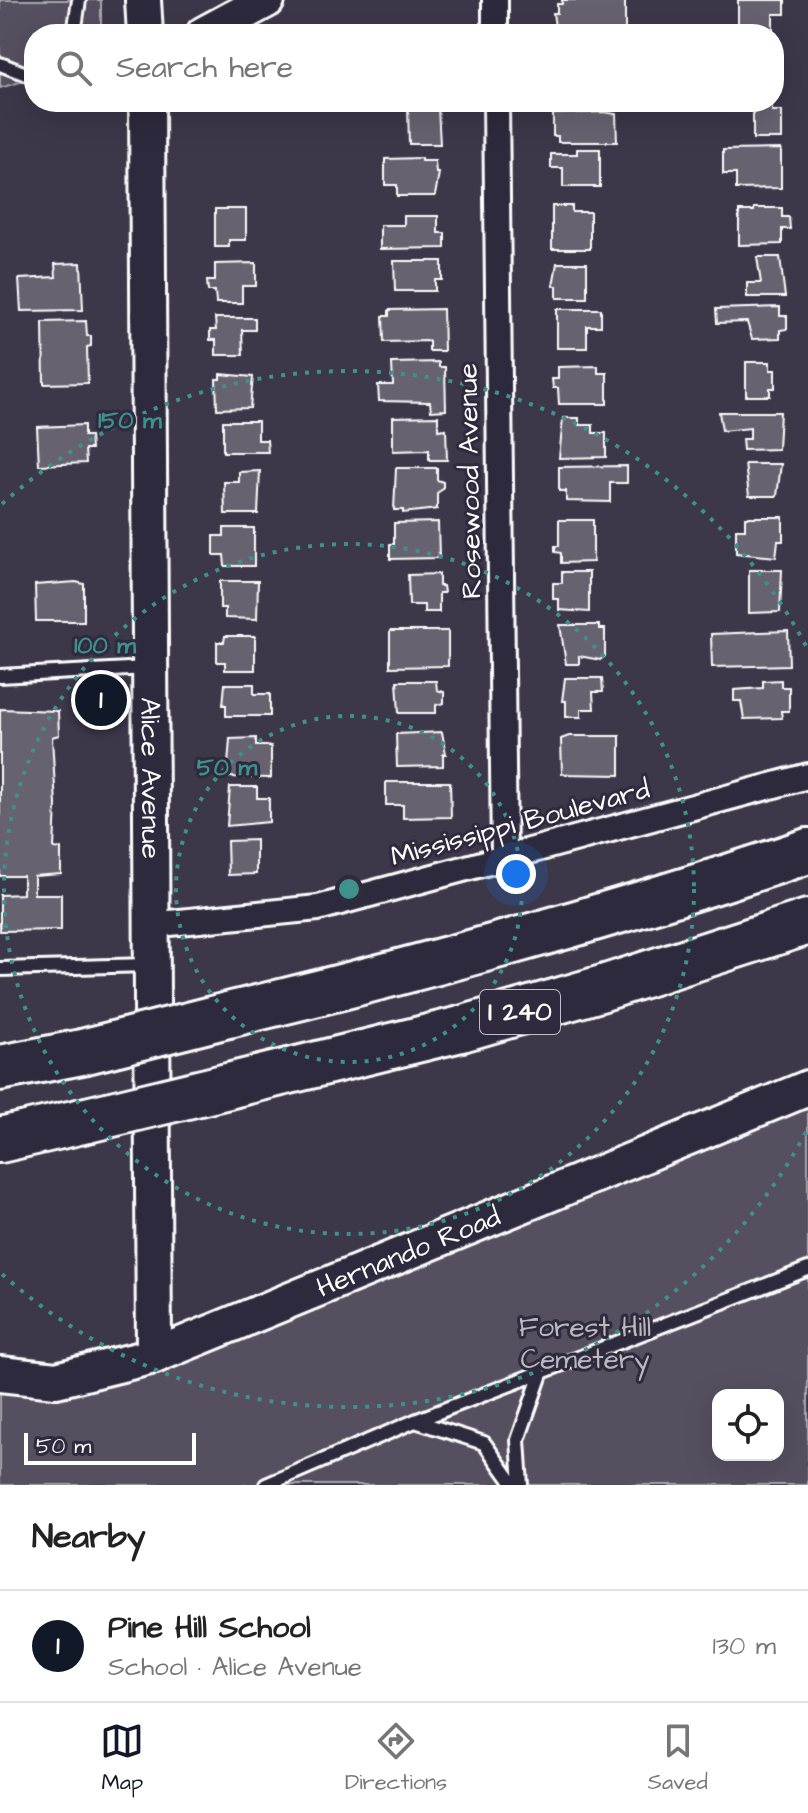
<!DOCTYPE html>
<html lang="en">
<head>
<meta charset="utf-8">
<style>
	:root { --surface:#fff; --page:#f2f2f2; --text:#222; --muted:#767676; --line:#e0e0e0; --accent:#111827 }
	body { margin:0; font-family:"Architects Daughter",sans-serif; background:var(--page); color:var(--text) }
	.controls { position:absolute; right:24px; bottom:24px; display:grid; overflow:hidden; border-radius:16px; box-shadow:0 8px 32px #0002 }
	.controls button { width:72px; height:72px; display:grid; place-items:center; padding:0; border:0; border-bottom:2px solid var(--line); background:var(--surface); color:var(--text); font:40px sans-serif }
	.scale { position:absolute; left:24px; bottom:20px; width:172px; box-sizing:border-box; padding-left:8px; border:4px solid #fff; border-top:0; font-size:22px; line-height:28px; white-space:nowrap; color:#fff; -webkit-text-stroke:6px #2f2a3d; paint-order:stroke }
	.you { position:absolute; left:516px; top:874px; width:28px; height:28px; margin:-20px; border:6px solid #fff; border-radius:50%; background:#1a73e8; box-shadow:0 0 0 12px #1a73e833 }
	.badge { display:grid; place-items:center; width:52px; height:52px; border-radius:50%; background:var(--accent); color:#fff; font-size:26px; font-weight:700 }
	.pin { position:absolute; translate:-50% -50%; border:4px solid #fff; box-shadow:0 2px 8px #0006 }
	.list { margin:0; padding:0; list-style:none }
	h2 { display:flex; justify-content:space-between; align-items:center; height:104px; margin:0; padding:0 32px; font-size:34px }
	h2 small { font-size:26px; font-weight:400; color:var(--muted) }
	.list li { display:grid; grid-template-columns:52px 1fr auto; gap:24px; align-items:center; box-sizing:border-box; height:112px; padding:0 32px; border-top:2px solid var(--line) }
	.list b { display:block; font-size:30px; white-space:nowrap }
	.list p { margin:0; font-size:26px; white-space:nowrap; color:var(--muted) }
	.list em { font-size:26px; font-style:normal; color:var(--muted) }
	.icon { flex:none; width:44px; height:44px; fill:none; stroke:currentColor; stroke-width:2; stroke-linecap:round; stroke-linejoin:round }
	.map { position:relative; flex:none; width:808px; height:1485px; overflow:hidden }
	.search { position:absolute; background:var(--surface); box-shadow:0 8px 32px #0002; left:24px; right:24px; top:24px; height:88px; display:flex; align-items:center; gap:20px; box-sizing:border-box; padding:0 28px; border-radius:32px; color:var(--muted); font-size:30px }
	.sheet { height:216px; background:var(--surface) }
	nav { display:flex; justify-content:space-around; align-items:center; box-sizing:border-box; height:112px; border-top:2px solid var(--line); background:var(--surface); font-size:22px; color:var(--muted) }
	nav a { display:grid; justify-items:center; gap:4px }
	nav .on { color:var(--accent) }
	.map>svg:first-child { display:block }
	.green { fill:#555060; stroke:#aaa8b0; stroke-width:2; fill-rule:evenodd }
	.building { fill:#666270; stroke:#fff; stroke-width:2 }
	.lines { fill:none; stroke-linecap:round; stroke-linejoin:round }
	.lane-casing { stroke:#fff; stroke-width:18 }
	.street-casing { stroke:#fff; stroke-width:30 }
	.secondary-casing { stroke:#fff; stroke-width:40 }
	.highway-casing { stroke:#fff; stroke-width:50 }
	.lane { stroke:#2f2a3d; stroke-width:12 }
	.street { stroke:#2f2a3d; stroke-width:24 }
	.secondary { stroke:#2f2a3d; stroke-width:34 }
	.highway { stroke:#2f2a3d; stroke-width:44 }
	.highway-bridge-casing { stroke:#fff; stroke-width:50; stroke-linecap:butt }
	.highway-bridge { stroke:#2f2a3d; stroke-width:44 }
	.ring { fill:none; stroke:#3f918b; stroke-width:4; stroke-dasharray:4 8 }
	.labels { text-anchor:middle; dominant-baseline:central; stroke-width:6; stroke-linejoin:round; paint-order:stroke }
	.shield { fill:#2f2a3d; stroke:#c1bfc5; stroke-width:2 }
	.shield-label { font-size:26px; font-weight:bold; fill:#fff }
	.street-label { font-size:28px; fill:#fff; stroke:#2f2a3d }
	.park-label { font-size:28px; fill:#bbb9bf; stroke:#2f2a3d }
	.centre { fill:#3f918b; stroke:#2f2a3d; stroke-width:4 }
	.ring-label { font-size:24px; text-anchor:middle; font-weight:bold; fill:#3f918b; stroke:#2f2a3d; stroke-width:6; stroke-linejoin:round; paint-order:stroke }
</style>
</head>
<body>
<div class="map">
<svg width="808" height="1485" viewBox="0 0 808 1485">
	<rect width="100%" height="100%" fill="#3c3749"/>
	<filter id="ink" filterUnits="userSpaceOnUse"><feTurbulence type="fractalNoise" baseFrequency=".0125" numOctaves="2"/><feDisplacementMap in="SourceGraphic" scale="16" xChannelSelector="R" yChannelSelector="G"/><feConvolveMatrix kernelMatrix="1 2 1 2 8 2 1 2 1" color-interpolation-filters="sRGB"/></filter>
	<g filter="url(#ink)">
		<path class="green" d="M0,0H101V34H34V78L0,88Z
			M808,1099V1485H0V1379L101,1387ZM718,1395H778V1455H718Z"/>
		<path class="building" d="M562,0H625V32L556,34L553,13H557V4H562Z
			M738,0H785V14H773V34H738Z
			M753,103H772V111H782V139H753Z
			M438,108L440,144H409L408,109Z
			M603,112L616,114L617,142H558V136H553V114Z
			M577,149H600V187H563V168H551V154H577Z
			M781,149V188L736,189V174H723V150Z
			M421,158V161H435L436,173H439L435,196H397V185H385V159Z
			M552,206H572V212H590V249H552Z
			M754,208H782V217H789L790,229H782V244L739,245V211H754Z
			M215,209H246V240H229V247H215Z
			M404,216H438V233H445V248L380,249V225H404Z
			M757,257H780L785,297H747V283H761Z
			M394,261H442V280H435V291H395Z
			M81,263L83,310L21,311L19,279L56,277L55,264Z
			M256,263V286H242V303H216L215,291H208L207,281H215V264Z
			M557,263H587V298H557V286H553Z
			M780,307V316H787V329L780,330V338L752,339L747,322L717,323L716,309Z
			M443,309L444,351H429V341L384,342L383,316H389V310Z
			M557,309H601V326H587V348H557Z
			M215,318H255V330H242L243,355H216V340H210V330H216Z
			M86,321L87,336H91V346L87,347L88,383L44,384L43,322Z
			M439,362V367H445L446,410L431,411L430,402L379,401L378,385H393L392,363Z
			M746,362H770V370H775V388H770V396H746Z
			M598,366V373H607V404H559L558,388H553L552,379H558V367Z
			M220,374L253,377L250,408L217,409L216,379H220Z
			M719,412H780L778,449L743,450L742,439H750V428L722,431Z
			M438,416V430L446,429L447,460H429V450L393,451V417Z
			M563,418H579V425H593V433H606V457L559,458Z
			M223,421H258V440H267L268,452H223Z
			M84,425V436H90L91,449H85L86,463L39,465L37,427Z
			M745,464H781L777,496H749Z
			M627,466V483H610V502L566,501V491H559V467Z
			M396,468H437V480L443,482V489L437,493V509L403,513V510H394Z
			M260,471L258,514H225L224,482H239V472Z
			M745,517H783V541H778L776,557L736,553V529H745Z
			M559,520H593V562L561,563V553L555,552V546H559Z
			M438,522L439,558L390,559V544H394V523Z
			M224,528H254V566H225L224,555H214V536H224Z
			M749,570H782L780,612L749,613Z
			M562,572H589V612L559,610V599H553V583H562Z
			M439,574V586H443L444,593H439V612H424V605H409L408,575Z
			M220,581H258L257,619L225,618V608H220Z
			M76,582L84,584V621H36L35,585Z
			M560,625H599V629H605V656L600,660L579,656V664H566Z
			M390,631H448V666L390,667Z
			M788,631L789,665L712,667L711,634Z
			M225,636H255V670H225V662H217V642H224Z
			M565,678H602L603,692H593L594,709H581V717H566V701H562Z
			M781,680V687H789V711H781L782,718L744,719L741,701H734V690L763,688V681Z
			M397,681H436L437,690L444,692V703L436,705V713H399Z
			M225,684H254V694H270V716H226V705H223Z
			M0,709L58,711L59,735L52,737L56,805L54,848L61,849V874L34,876V894H61V930L0,931V895L23,894V876H0Z
			M442,732L446,754H443V766L397,767L396,734Z
			M569,736H620V775L562,774L561,739Z
			M256,738V746H271V778L227,777L230,739Z
			M386,782H450L451,817L403,818V805H386Z
			M230,787H257V798H269V822L227,826Z
			M256,840V874L228,875L227,841Z"/>
		<g class="lines">
			<defs>
				<path id="lane" d="M74,34L79,0
					M0,64L34,77
					M0,676L147,668
					M0,969L149,965
					M415,1421L484,1443L514,1485
					M266,1485L415,1421L808,1269
					M521,1485L518,1440L541,1374"/>
				<path id="street" d="M495,0V34
					M496,102L504,859
					M150,925L318,908L808,776"/>
				<g id="secondary">
					<path d="M143,0L145,34"/>
					<path d="M204,34L267,0"/>
					<path id="s1" d="M147,102L154,1356"/>
					<path id="s2" d="M0,1374L56,1380L154,1356L808,1088"/>
				</g>
				<path id="highway" d="M228,1015C424,968 617,915 808,851
					M0,1068L82,1052
					M228,1086L461,1029L603,988L808,922
					M0,1140L87,1120"/>
			</defs>
			<use href="#lane" class="lane-casing"/>
			<use href="#street" class="street-casing"/>
			<use href="#secondary" class="secondary-casing"/>
			<use href="#highway" class="highway-casing"/>
			<use href="#lane" class="lane"/>
			<use href="#street" class="street"/>
			<use href="#secondary" class="secondary"/>
			<use href="#highway" class="highway"/>
			<defs>
				<path id="highway-bridge" d="M82,1052L228,1015
					M87,1120L228,1086"/>
			</defs>
			<use href="#highway-bridge" class="highway-bridge-casing"/>
			<use href="#highway-bridge" class="highway-bridge"/>
		</g>
	</g>
	<g class="ring">
		<circle cx="349" cy="889" r="173"/>
		<circle cx="349" cy="889" r="345"/>
		<path d="M806 1132A518 518 0 0 1 2 1274M2 504A518 518 0 0 1 806 646"/>
	</g>
	<g class="labels">
		<rect class="shield" x="480" y="990" width="80" height="44" rx="6"/>
		<g class="shield-label">
			<text x="520" y="1012">I 240</text>
		</g>
		<g class="street-label">
			<text transform="translate(470 481) rotate(-91)">Rosewood Avenue</text>
			<text stroke="none"><textPath href="#s1" startOffset="676">Alice Avenue</textPath></text>
			<text transform="translate(520 823) rotate(-15)">Mississippi Boulevard</text>
			<text stroke="none"><textPath href="#s2" startOffset="432">Hernando Road</textPath></text>
		</g>
		<g class="park-label">
			<text x="585" y="1327">Forest Hill<tspan x="585" dy="32">Cemetery</tspan></text>
		</g>
	</g>
	<circle cx="349" cy="889" r="12" class="centre"/>
	<g class="ring-label">
		<text x="130" y="428">150 m</text>
		<text x="105" y="653">100 m</text>
		<text x="227" y="775">50 m</text>
	</g>
</svg>
<div class="controls">
<button><svg class="icon" aria-label="locate" viewBox="0 0 24 24"><circle cx="12" cy="12" r="6"/><path d="M12 2v4M12 18v4M2 12h4M18 12h4"/></svg></button>
</div>
<div class="scale">50 m</div>
<div class="you"></div>
<div class="pin badge" style="left:101px;top:700px">1</div>
<div class="search"><svg class="icon" aria-label="search" viewBox="0 0 24 24"><circle cx="10" cy="10" r="6"/><path d="M15 15l6 6"/></svg>Search here</div>
</div>
<section class="sheet">
<h2>Nearby<small></small></h2>
<ul class="list">
<li><span class="badge">1</span><div><b>Pine Hill School</b><p>School · Alice Avenue</p></div><em>130 m</em></li>
</ul>
</section>
<nav>
<a class="on"><svg class="icon" aria-label="map" viewBox="0 0 24 24"><path d="M3 6l6-2 6 2 6-2v14l-6 2-6-2-6 2zM9 4v14M15 6v14"/></svg>Map</a>
<a><svg class="icon" aria-label="directions" viewBox="0 0 24 24"><path d="M12 3l9 9-9 9-9-9zM9 14v-3h6M13 9l2 2-2 2"/></svg>Directions</a>
<a><svg class="icon" aria-label="saved" viewBox="0 0 24 24"><path d="M7 4h10v16l-5-4-5 4z"/></svg>Saved</a>
</nav>
</body>
</html>
